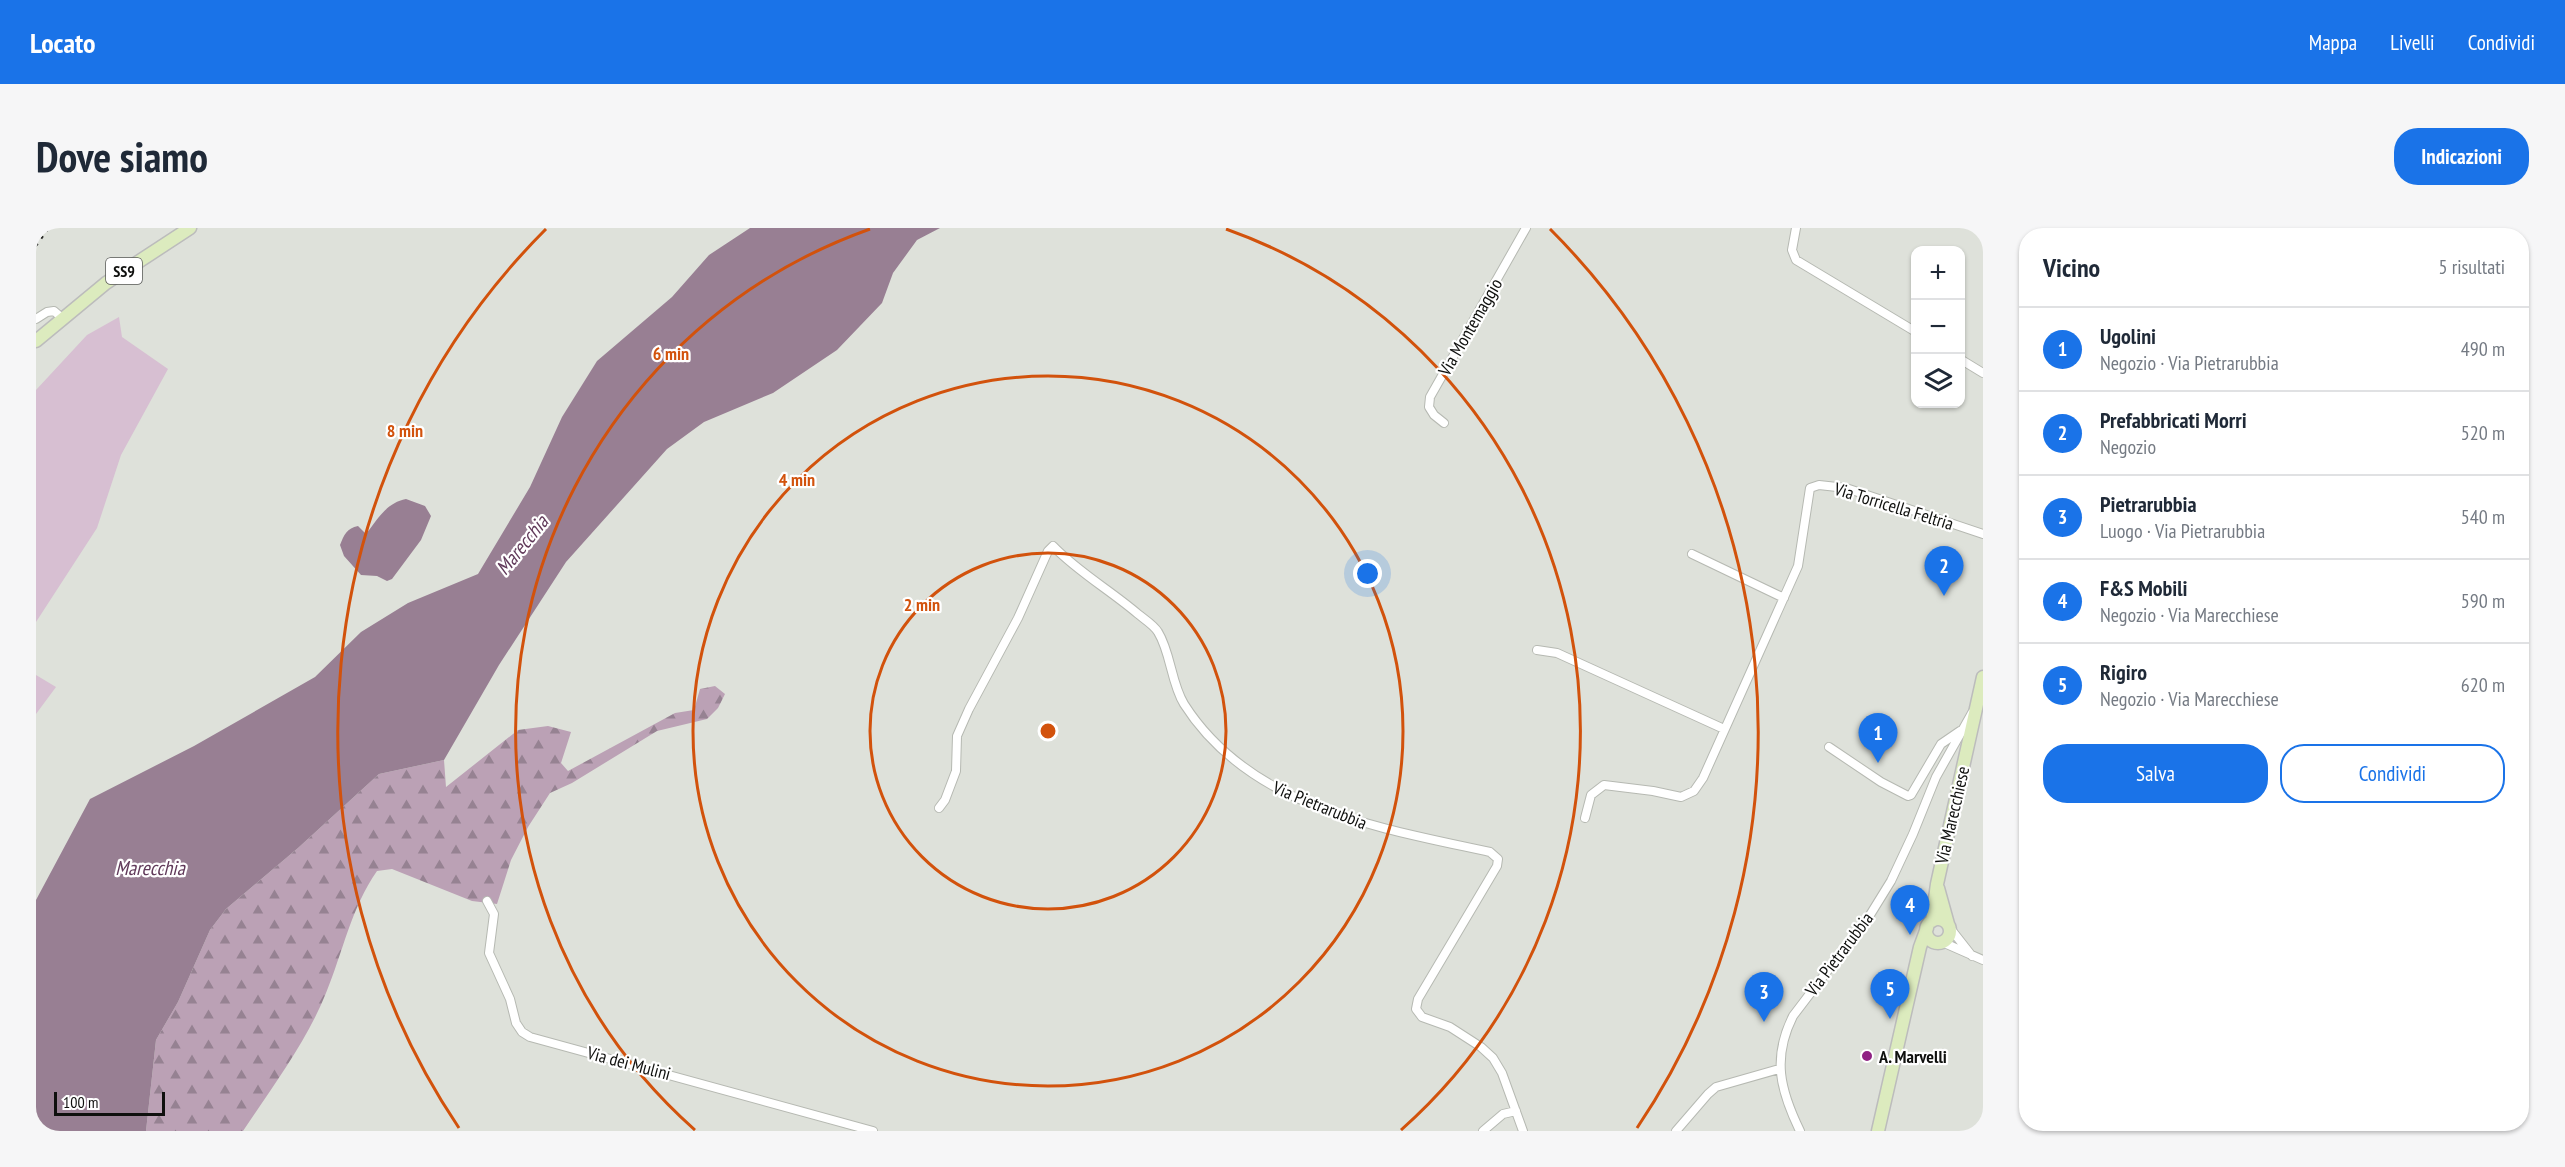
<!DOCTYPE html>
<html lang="it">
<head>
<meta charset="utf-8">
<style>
	:root { --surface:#fff; --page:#f6f6f7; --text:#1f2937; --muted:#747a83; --line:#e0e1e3; --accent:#1a73e8 }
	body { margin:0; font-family:"PT Sans Narrow",sans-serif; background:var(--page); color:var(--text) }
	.controls { position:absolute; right:18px; top:18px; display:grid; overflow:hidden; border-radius:12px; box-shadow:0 2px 4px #0004 }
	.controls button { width:54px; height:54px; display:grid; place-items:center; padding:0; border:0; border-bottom:2px solid var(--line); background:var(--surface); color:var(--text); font:30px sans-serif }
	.scale { position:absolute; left:18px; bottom:15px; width:111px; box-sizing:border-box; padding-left:6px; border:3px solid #0f100e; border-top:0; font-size:16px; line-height:21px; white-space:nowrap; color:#0f100e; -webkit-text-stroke:4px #fff; paint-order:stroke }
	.you { position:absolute; left:1332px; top:346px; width:21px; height:21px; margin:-15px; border:4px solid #fff; border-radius:50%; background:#1a73e8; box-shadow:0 0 0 9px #1a73e833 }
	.badge { display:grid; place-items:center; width:39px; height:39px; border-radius:50%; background:var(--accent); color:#fff; font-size:20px; font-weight:700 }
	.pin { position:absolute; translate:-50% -50px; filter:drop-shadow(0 2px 3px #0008) }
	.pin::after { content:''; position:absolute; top:32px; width:21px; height:18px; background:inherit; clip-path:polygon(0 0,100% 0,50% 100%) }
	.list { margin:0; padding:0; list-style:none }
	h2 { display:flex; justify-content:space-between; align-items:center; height:78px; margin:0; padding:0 24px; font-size:26px }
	h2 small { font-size:20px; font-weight:400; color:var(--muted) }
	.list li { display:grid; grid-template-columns:39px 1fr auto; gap:18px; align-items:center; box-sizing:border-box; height:84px; padding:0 24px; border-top:2px solid var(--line) }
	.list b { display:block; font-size:22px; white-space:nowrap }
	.list p { margin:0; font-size:20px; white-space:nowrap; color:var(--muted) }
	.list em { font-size:20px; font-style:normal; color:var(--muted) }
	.actions { display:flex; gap:12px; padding:18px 24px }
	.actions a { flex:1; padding:14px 0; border:2px solid var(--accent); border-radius:24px; text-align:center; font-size:21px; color:var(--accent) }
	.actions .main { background:var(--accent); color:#fff }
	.icon { flex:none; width:33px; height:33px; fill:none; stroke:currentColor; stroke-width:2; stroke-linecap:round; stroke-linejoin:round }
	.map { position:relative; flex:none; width:1947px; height:903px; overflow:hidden; border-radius:24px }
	header { display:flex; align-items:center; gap:36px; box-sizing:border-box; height:84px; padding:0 30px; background:var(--accent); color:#fff }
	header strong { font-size:28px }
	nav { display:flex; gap:33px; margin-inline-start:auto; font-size:21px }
	.intro { display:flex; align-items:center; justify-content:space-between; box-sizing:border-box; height:144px; padding:0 36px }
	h1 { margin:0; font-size:42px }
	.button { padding:15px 27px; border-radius:24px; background:var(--accent); color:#fff; font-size:21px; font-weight:700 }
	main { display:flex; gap:36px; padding:0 36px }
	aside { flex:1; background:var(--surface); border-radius:24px; box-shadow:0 2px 4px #0004 }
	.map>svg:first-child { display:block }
	.grass { fill:#d7bfd2 }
	.forest { fill:url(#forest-firs) }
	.water { fill:#987f93 }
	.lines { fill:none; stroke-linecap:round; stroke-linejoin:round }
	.street-casing { stroke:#b6b9b2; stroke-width:10 }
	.primary-casing { stroke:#bcbcbc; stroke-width:15 }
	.street { stroke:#fff; stroke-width:8 }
	.primary { stroke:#dcebbe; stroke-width:12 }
	.rail { stroke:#282927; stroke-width:2; stroke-dasharray:3 6; stroke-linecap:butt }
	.ring { fill:none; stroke:#d2520c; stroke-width:3 }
	.poi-dot { fill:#8f2183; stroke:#fff; stroke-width:2 }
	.labels { text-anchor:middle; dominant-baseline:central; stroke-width:4.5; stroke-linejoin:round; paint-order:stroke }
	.shield { fill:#fff; stroke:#575856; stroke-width:1.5 }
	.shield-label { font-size:16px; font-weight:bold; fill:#0f100e }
	.street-label { font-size:18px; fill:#0f100e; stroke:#fff }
	.poi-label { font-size:18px; font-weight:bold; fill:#0f100e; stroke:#fff; text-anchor:start }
	.water-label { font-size:20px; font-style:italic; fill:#613a5a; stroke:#fff }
	.centre { fill:#d2520c; stroke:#fff; stroke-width:3 }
	.ring-label { font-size:18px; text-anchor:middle; font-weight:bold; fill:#d2520c; stroke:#fff; stroke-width:4.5; stroke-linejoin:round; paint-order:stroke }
</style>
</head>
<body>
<header>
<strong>Locato</strong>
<nav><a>Mappa</a><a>Livelli</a><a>Condividi</a></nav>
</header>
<div class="intro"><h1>Dove siamo</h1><a class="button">Indicazioni</a></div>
<main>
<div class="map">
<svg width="1947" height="903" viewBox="0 0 1947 903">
	<defs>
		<pattern id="forest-firs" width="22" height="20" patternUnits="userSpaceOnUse" patternTransform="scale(1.5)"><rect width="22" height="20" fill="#bba1b5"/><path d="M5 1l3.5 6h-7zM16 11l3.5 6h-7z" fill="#968292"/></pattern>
	</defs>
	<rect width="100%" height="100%" fill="#dee1da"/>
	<path class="grass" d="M83,89L86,109L132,141L85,227L61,300L0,394V162L51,107Z
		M0,447L20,459L0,486Z"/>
	<path class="forest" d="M679,458L689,466L682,480L671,491L621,503L536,555L514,565L492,599L475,632L461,676L436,673L356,641L341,643C315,680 307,724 290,765C271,813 235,861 207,903H110L120,812L142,774L174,702L190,681L262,620L343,546L408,532L410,559L482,502L512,498L535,504L525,535L532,543L639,485L658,482L664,461Z"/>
	<path class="water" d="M714,0H904L881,12L857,45L846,75L801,122L737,165L668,194L631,221L530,334L463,437L408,532L343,546L262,620L190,681L174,702L142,774L120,812L110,903H0V672L54,571L158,518L279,449L325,404L372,375L442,346L494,259L526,189L561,133L636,69L673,27Z
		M370,271L389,278L395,288L385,312L356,351L351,353L341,348L325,347L308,328L304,317C308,307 311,300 322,298L330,306C342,291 350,275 370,271Z"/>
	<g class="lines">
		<defs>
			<path id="street" d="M1760,0L1756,22L1760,32L1880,104
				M0,91L11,84L18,83L26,90
				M1924,131L1947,145
				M1408,195L1398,187L1393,179L1394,169L1490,0
				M1656,326L1748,370
				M1501,422L1521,425L1688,501
				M1793,519L1845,554L1872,568L1875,567L1905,516L1924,503
				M903,580L909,572L920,543L921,508L933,481L982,390L1012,323L1017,318C1042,344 1074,362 1102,386C1108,391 1118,397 1122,404C1135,425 1135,455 1148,476C1214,580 1344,600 1454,624L1462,631L1461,638L1382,771L1380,781L1386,789L1414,799L1445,819L1457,830L1466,845L1487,903
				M1549,590L1555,567L1568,557L1617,563L1645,569L1658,563L1667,550L1762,338L1774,260L1783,257L1810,260L1947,306
				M451,673L458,686L453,725L474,771L480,795L486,804L494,809L837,903
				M1914,700L1936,728
				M1906,714L1947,732
				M1447,903L1467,886L1480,883
				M1640,903L1672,866L1680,859L1743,841
				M1764,903C1744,862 1736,830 1757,788L1834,687L1855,653L1877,606L1900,549L1936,485"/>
			<path id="primary" d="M0,113L70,55L154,0
				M1902,660L1912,696
				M1890 703a12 12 0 1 1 24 0a12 12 0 1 1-24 0Z
				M1896,693L1901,656L1947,449
				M1842,903L1884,719L1891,700"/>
		</defs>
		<use href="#street" class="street-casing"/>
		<use href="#primary" class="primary-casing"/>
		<use href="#street" class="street"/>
		<use href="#primary" class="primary"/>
		<path class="rail" d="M0,18L13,0"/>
	</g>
	<g class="ring">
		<circle cx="1012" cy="503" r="178"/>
		<circle cx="1012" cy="503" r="355"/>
		<path d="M659 902A533 533 0 0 1 834 1M1190 1A533 533 0 0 1 1365 902"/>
		<path d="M423 900A710 710 0 0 1 510 1M1514 1A710 710 0 0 1 1601 900"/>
	</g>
	<circle class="poi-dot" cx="1831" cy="828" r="6"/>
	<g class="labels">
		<rect class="shield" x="70" y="30" width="36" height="26" rx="4.5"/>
		<g class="shield-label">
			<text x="88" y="43">SS9</text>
		</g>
		<g class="street-label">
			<text transform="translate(1434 99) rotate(-60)">Via Montemaggio</text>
			<text transform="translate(1858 278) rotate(17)">Via Torricella Feltria</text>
			<text transform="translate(1284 577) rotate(22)">Via Pietrarubbia</text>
			<text transform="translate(1916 587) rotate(-77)">Via Marecchiese</text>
			<text transform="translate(1803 726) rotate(-53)">Via Pietrarubbia</text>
			<text transform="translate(593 835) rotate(15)">Via dei Mulini</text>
		</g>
		<g class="poi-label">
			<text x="1843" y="828">A. Marvelli</text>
		</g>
		<g class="water-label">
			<text transform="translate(486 317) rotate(-51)">Marecchia</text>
			<text x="114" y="640">Marecchia</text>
		</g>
	</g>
	<circle cx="1012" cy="503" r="9" class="centre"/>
	<g class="ring-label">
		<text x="635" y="132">6 min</text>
		<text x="369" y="209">8 min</text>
		<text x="761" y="258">4 min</text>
		<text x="886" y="383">2 min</text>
	</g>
</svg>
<div class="controls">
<button>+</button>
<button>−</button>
<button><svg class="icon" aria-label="layers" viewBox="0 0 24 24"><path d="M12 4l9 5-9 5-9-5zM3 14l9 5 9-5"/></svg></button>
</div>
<div class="scale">100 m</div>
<div class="you"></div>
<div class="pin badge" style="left:1842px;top:535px">1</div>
<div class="pin badge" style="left:1908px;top:368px">2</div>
<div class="pin badge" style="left:1728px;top:794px">3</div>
<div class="pin badge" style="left:1874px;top:707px">4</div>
<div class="pin badge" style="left:1854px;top:791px">5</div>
</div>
<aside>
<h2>Vicino<small>5 risultati</small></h2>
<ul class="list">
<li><span class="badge">1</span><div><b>Ugolini</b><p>Negozio · Via Pietrarubbia</p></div><em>490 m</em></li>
<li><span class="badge">2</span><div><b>Prefabbricati Morri</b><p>Negozio</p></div><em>520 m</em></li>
<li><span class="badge">3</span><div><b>Pietrarubbia</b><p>Luogo · Via Pietrarubbia</p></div><em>540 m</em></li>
<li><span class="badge">4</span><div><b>F&amp;S Mobili</b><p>Negozio · Via Marecchiese</p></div><em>590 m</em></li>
<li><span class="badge">5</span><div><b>Rigiro</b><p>Negozio · Via Marecchiese</p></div><em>620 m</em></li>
</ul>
<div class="actions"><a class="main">Salva</a><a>Condividi</a></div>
</aside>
</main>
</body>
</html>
